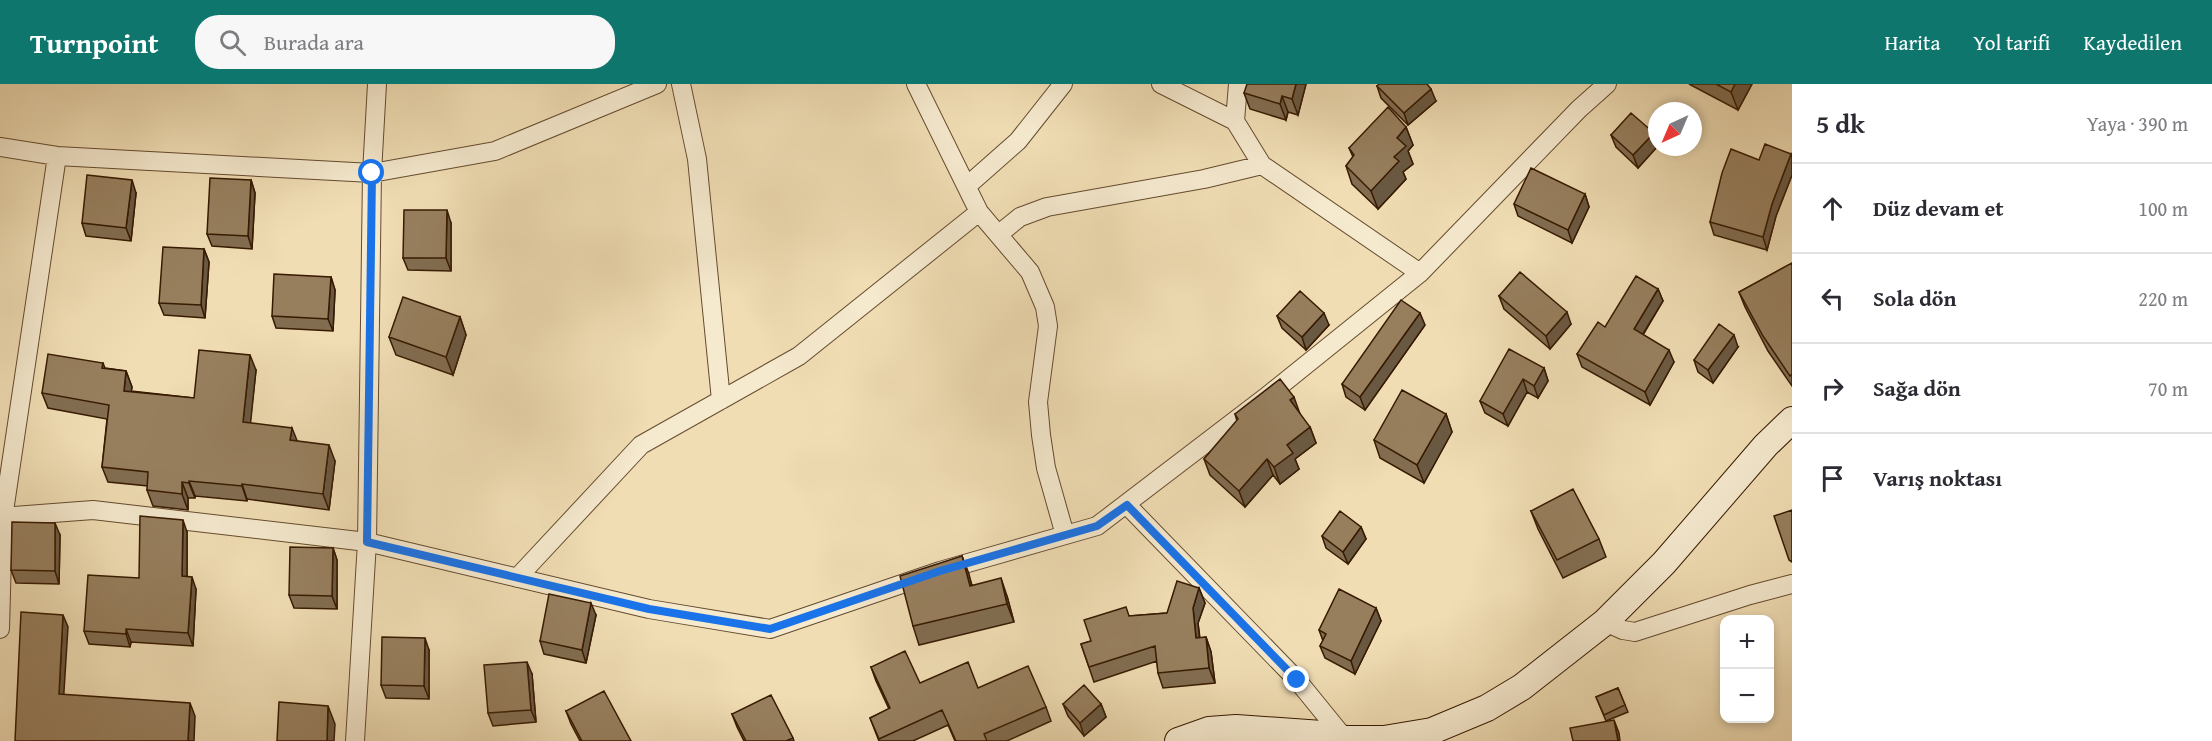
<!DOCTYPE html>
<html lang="tr">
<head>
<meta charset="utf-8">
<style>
	:root { --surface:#fff; --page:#f7f7f7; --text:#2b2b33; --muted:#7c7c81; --line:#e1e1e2; --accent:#0f766e }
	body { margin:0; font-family:"Gentium Book Plus",serif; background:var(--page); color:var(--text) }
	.controls { position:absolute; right:18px; bottom:18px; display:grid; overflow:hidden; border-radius:12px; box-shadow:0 3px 9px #0003 }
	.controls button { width:54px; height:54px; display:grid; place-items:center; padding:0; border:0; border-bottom:2px solid var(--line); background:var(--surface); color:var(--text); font:30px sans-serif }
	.compass { position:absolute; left:1648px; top:18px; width:54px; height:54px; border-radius:50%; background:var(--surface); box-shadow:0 3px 9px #0003; rotate:224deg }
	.stop { position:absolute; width:18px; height:18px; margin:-14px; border:4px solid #1a73e8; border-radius:50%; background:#fff }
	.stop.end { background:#1a73e8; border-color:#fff; box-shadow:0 2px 6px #0008 }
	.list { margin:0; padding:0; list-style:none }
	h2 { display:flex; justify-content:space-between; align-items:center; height:78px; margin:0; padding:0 24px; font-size:26px }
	h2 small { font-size:20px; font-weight:400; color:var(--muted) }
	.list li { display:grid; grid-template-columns:39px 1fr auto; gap:18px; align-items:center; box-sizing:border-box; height:90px; padding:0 24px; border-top:2px solid var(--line) }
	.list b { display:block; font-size:22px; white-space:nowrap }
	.list em { font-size:20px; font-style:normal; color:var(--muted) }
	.icon { flex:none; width:33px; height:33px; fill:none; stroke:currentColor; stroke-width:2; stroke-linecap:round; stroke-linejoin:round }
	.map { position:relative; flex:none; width:1792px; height:657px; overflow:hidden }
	header { display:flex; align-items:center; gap:36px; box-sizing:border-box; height:84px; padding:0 30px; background:var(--accent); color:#fff }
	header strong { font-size:28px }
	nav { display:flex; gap:33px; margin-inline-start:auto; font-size:21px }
	.search { width:420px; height:54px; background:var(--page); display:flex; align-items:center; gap:15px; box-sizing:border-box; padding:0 21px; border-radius:24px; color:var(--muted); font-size:22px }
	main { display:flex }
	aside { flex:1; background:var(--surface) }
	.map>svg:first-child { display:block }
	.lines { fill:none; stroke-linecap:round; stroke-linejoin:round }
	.street-casing { stroke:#654b2e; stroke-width:20 }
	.secondary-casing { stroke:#371a01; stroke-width:28 }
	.street { stroke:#f5e9ce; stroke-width:18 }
	.secondary { stroke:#f5e9ce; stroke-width:26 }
	.wall { fill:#826d51; stroke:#371a01; stroke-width:1.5 }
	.shaded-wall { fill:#6a5942; stroke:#371a01; stroke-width:1.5 }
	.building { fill:#977f5e; stroke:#371a01; stroke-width:1.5 }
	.route { stroke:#1a73e8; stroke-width:8 }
</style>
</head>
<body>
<header>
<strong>Turnpoint</strong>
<div class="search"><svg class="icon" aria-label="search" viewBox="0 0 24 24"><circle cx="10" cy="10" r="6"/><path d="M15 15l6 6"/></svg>Burada ara</div>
<nav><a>Harita</a><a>Yol tarifi</a><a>Kaydedilen</a></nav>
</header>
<main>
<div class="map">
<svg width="1792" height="657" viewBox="0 0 1792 657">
	<rect width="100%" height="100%" fill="#f0ddb4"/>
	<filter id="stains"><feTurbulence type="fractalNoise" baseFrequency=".00333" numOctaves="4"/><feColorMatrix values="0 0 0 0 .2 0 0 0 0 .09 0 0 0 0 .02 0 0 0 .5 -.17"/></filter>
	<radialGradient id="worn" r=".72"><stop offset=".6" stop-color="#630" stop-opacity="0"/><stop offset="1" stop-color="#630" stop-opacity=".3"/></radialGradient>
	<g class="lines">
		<defs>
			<path id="street" d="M681,0L697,75L721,316
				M916,0L979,128L1030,188L1045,223L1048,242L1038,318L1041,351L1046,384L1065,451
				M1161,0L1235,37
				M1238,0L1235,37L1262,81L1420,189
				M0,63L57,72L372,89L495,67L657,0
				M967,102L1018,57L1063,0
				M999,150L1020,133L1047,123L1204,95L1262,81
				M1127,421L1297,596L1345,655
				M0,433L93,426L367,458L649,525L770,545L940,487L1097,442L1266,313L1420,189L1579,25L1607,0
				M517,494L641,361L799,272L979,128
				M1605,538L1623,546L1635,548L1750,511L1792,500
				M0,545L3,434L57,72
				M355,657L367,458L372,89L377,0"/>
			<path id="secondary" d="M1178,657L1209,646L1236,644L1322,650L1345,655H1384L1432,647L1487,624L1522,603L1605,538L1664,479L1766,361L1792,336"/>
		</defs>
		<use href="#street" class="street-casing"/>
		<use href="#secondary" class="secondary-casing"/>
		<use href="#street" class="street"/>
		<use href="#secondary" class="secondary"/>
	</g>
	<path class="wall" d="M1306,0L1298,31L1288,28L1286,36L1250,25L1244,9Z
		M1689,0H1752L1738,26Z
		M1377,2L1436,17L1408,41L1381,14Z
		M1406,43L1413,61L1408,67L1413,80L1403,88L1406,95L1378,125L1352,100L1346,82L1353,73L1349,64Z
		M1654,49L1657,58V63L1638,84L1616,63L1611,51Z
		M1791,70L1792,73V91L1776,132L1767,166L1714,151L1710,138L1759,76Z
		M251,96L255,109L252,165L212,162L207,150Z
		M136,109L131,157L86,152L82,139Z
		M1585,110L1589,123L1572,159L1518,132L1514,120Z
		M451,139V187L408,186L403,174Z
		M204,165L209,178L205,234L164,231L159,219Z
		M1792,179V302L1768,267L1745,223L1739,208Z
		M331,193L335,206L333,247L276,244L272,232Z
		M1658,205L1663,217L1643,251L1674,278L1650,321L1582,283L1577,270L1605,243Z
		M1499,212L1571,240L1550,265L1504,225Z
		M1277,232L1329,241L1306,266L1282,244Z
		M460,233L466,251L453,291L396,271L389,253Z
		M1425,241L1365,326L1346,313L1342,300Z
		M1738,263L1713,299L1698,288L1694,276Z
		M103,279L105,284L126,287L132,303L131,307L194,314L256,286L250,339L297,357L335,377L329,426L247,415V417L195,412V414H188V426L153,422L147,406L148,402L108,398L102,383L107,335L48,324L42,309Z
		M1544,284L1548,297L1538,314L1527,308L1508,342L1485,329L1480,317Z
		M1235,330L1310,343L1316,359L1295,375L1299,385L1280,400L1273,391L1245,423L1210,391L1204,375L1237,337Z
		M1446,330L1452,348L1424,399L1380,374L1374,356Z
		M1531,427L1599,455L1606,473L1563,494L1538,445Z
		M1361,443L1366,455L1348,480L1326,464L1322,452Z
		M187,448V492L196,505L193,562L131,558L130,563L89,560L84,547Z
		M60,451L59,500L16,499L11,486Z
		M333,464L337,476V525L294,524L289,511Z
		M962,472L972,501L1007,512L1014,538L919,561L913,542Z
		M1199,504L1205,519L1198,539L1200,554L1206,553L1211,568L1215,599L1163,604L1158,589L1157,577L1094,598L1081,560L1091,557L1129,532L1167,529Z
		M1376,524L1381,537L1355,590L1325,574L1320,562L1323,557L1319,546Z
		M596,531L586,579L544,570L540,557Z
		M429,566V615L386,614L381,601Z
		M871,583L920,599L978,604L1046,623L1051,637L1007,657H955L948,641L913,657H879L870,634L889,625L876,597Z
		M532,590L536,638L493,642L488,629Z
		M1618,604L1628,628L1606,637L1596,613Z
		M1063,620H1101L1106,633L1084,652L1068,632Z
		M566,627L631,657H580L571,640Z
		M732,630L793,654L794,657H744L737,643Z"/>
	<path class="shaded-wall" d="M1296,0H1306L1298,31L1292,15Z
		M1735,0H1752L1738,26L1731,8Z
		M1431,5L1436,17L1408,41L1404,29Z
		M1282,12L1288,28L1286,36L1280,20Z
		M1406,43L1413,61L1408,67L1413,80L1403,88L1406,95L1378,125L1371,107L1394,73L1397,54Z
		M1654,49L1657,58V63L1638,84L1633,71Z
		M1791,70L1792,73V91L1776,132L1767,166L1763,153L1772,120Z
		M132,96L136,109L131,157L126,144Z
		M251,96L255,109L252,165L248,152Z
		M1585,110L1589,123L1572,159L1568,146Z
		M447,126L451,139V187L446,174Z
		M204,165L209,178L205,234L201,221Z
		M331,193L335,206L333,247L328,235Z
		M1658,205L1663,217L1638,258L1634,245Z
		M1567,228L1571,240L1550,265L1546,252Z
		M1324,229L1329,241L1306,266L1302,253Z
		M1420,229L1425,241L1365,326L1360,313Z
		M460,233L466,251L453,291L446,273Z
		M1734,251L1738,263L1713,299L1708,286Z
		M1669,266L1674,278L1650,321L1645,308Z
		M250,271L256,286L249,354L243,338Z
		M1544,284L1548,297L1538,314L1534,302Z
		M126,287L132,303L129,322L124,307Z
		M1523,295L1527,308L1508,342L1503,330Z
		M1294,313L1300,330L1290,316Z
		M1446,330L1452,348L1424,399L1417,381Z
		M1310,343L1316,359L1295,375L1299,385L1280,400L1274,383L1287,361Z
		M292,344L298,359L290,356Z
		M329,361L335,377L329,426L323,410Z
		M1267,375L1273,391L1245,423L1239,407Z
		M189,397L195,412V414L189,399Z
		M182,398L188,414V426L182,410Z
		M242,400L247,415V417L242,402Z
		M183,436L187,448V505L182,492Z
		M55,439L60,451L59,500L55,487Z
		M1361,443L1366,455L1348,480L1343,468Z
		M333,464L337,476V525L332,512Z
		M962,472L969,490L976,520L970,502Z
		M192,493L196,505L193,562L188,549Z
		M1001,494L1007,512L1014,538L1007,520Z
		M1199,504L1205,519L1198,539L1201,569L1196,554L1193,524Z
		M591,519L596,531L586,579L582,566Z
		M1376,524L1381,537L1355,590L1351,577Z
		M63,531L68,543L63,623L59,610Z
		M126,545L131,558L130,563L126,550Z
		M1206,553L1211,568L1215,599L1209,584Z
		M425,554L429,566V615L424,602Z
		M527,578L532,590L536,638L531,626Z
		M190,619L195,632L194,657H188Z
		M1101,620L1106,633L1084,652L1080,639Z
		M328,622L335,640L334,657H327Z
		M1614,636L1619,649L1620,657H1618Z"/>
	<path class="building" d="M1247,0H1296L1292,15L1282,12L1280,20L1244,9Z
		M1379,0H1427L1431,5L1404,29L1377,2Z
		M1716,0H1735L1731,8Z
		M1388,23L1406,43L1397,54L1406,62L1394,73L1399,77L1371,107L1346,82L1354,71L1349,64Z
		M1631,29L1654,49L1633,71L1611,51Z
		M1765,60L1791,70L1772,120L1763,153L1710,138L1722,89L1731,65L1759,76Z
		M1531,84L1585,110L1568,146L1514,120Z
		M87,91L132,96L126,144L82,139Z
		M210,94L251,96L248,152L207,150Z
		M404,126H447L446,174H403Z
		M163,163L204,165L201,221L159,219Z
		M1792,179V290L1790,292L1763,252L1739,208Z
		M1520,188L1567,228L1546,252L1499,212Z
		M274,190L331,193L328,235L272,232Z
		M1636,192L1658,205L1634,245L1669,266L1645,308L1577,270L1598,238L1605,243Z
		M1300,207L1324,229L1302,253L1277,232Z
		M403,213L460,233L446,273L389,253Z
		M1401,216L1420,229L1360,313L1342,300Z
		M1719,240L1734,251L1708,286L1694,276Z
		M1509,265L1544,284L1534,302L1523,295L1503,330L1480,317Z
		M199,266L250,271L243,338L292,344L290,356L329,361L323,410L242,400V402L189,397V399L182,398V410L147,406L148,388L102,383L109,321L42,309L48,270L103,279L102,284L126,287L124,307L194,314Z
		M1280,295L1294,313L1290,316L1310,343L1287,361L1293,369L1274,383L1267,375L1239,407L1204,375L1238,335L1235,330Z
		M1402,306L1446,330L1417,381L1374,356Z
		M1573,405L1599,455L1557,476L1531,427Z
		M1792,426V478L1789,476L1774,432Z
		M1340,427L1361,443L1343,468L1322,452Z
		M140,432L183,436L182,492L192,493L188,549L126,545V550L84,547L88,491L139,494Z
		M12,438L55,439V487L11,486Z
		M290,463L333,464L332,512L289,511Z
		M962,472L970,502L1001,494L1007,520L913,542L900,492Z
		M1177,497L1199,504L1193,524L1196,554L1206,553L1209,584L1158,589L1155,562L1089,583L1081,560L1091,557L1084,536L1126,523L1129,532L1167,529Z
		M1339,505L1376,524L1351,577L1320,562L1326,550L1319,546Z
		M549,510L591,519L582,566L540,557Z
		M21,528L63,531L59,610L190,619L188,657H15Z
		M382,553L425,554L424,602L381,601Z
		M905,567L920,599L968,578L978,604L1028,582L1046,623L984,650L987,657H956L942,626L879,655L870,634L890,624L871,583Z
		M527,578L531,626L488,629L484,581Z
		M1084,601L1101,620L1080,639L1063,620Z
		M1618,604L1625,621L1604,631L1596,613Z
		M604,607L631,657H582L566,627Z
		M771,611L793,654L786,657H746L732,630Z
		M279,618L328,622L327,657H277Z
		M1614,636L1618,657H1573L1570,644Z"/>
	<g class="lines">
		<path class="route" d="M372,89L367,458L649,525L770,545L940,487L1097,442L1127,421L1297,596"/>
	</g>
	<rect width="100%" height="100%" filter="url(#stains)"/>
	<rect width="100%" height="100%" fill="url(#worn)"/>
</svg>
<div class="controls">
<button>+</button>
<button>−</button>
</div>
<svg class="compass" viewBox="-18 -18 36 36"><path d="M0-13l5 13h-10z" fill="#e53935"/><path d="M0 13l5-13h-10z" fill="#7c7c81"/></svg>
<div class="stop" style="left:372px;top:89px"></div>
<div class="stop end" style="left:1297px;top:596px"></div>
</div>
<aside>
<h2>5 dk<small>Yaya · 390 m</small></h2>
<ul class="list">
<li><svg class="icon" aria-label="ahead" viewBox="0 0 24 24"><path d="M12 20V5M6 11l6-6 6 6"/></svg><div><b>Düz devam et</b></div><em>100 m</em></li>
<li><svg class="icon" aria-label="left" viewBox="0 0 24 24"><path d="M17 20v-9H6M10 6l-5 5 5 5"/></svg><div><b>Sola dön</b></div><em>220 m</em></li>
<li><svg class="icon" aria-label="right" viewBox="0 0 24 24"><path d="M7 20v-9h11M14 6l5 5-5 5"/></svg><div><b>Sağa dön</b></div><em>70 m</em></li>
<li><svg class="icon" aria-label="arrive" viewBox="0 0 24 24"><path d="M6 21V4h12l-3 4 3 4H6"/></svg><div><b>Varış noktası</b></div></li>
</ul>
</aside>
</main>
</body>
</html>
